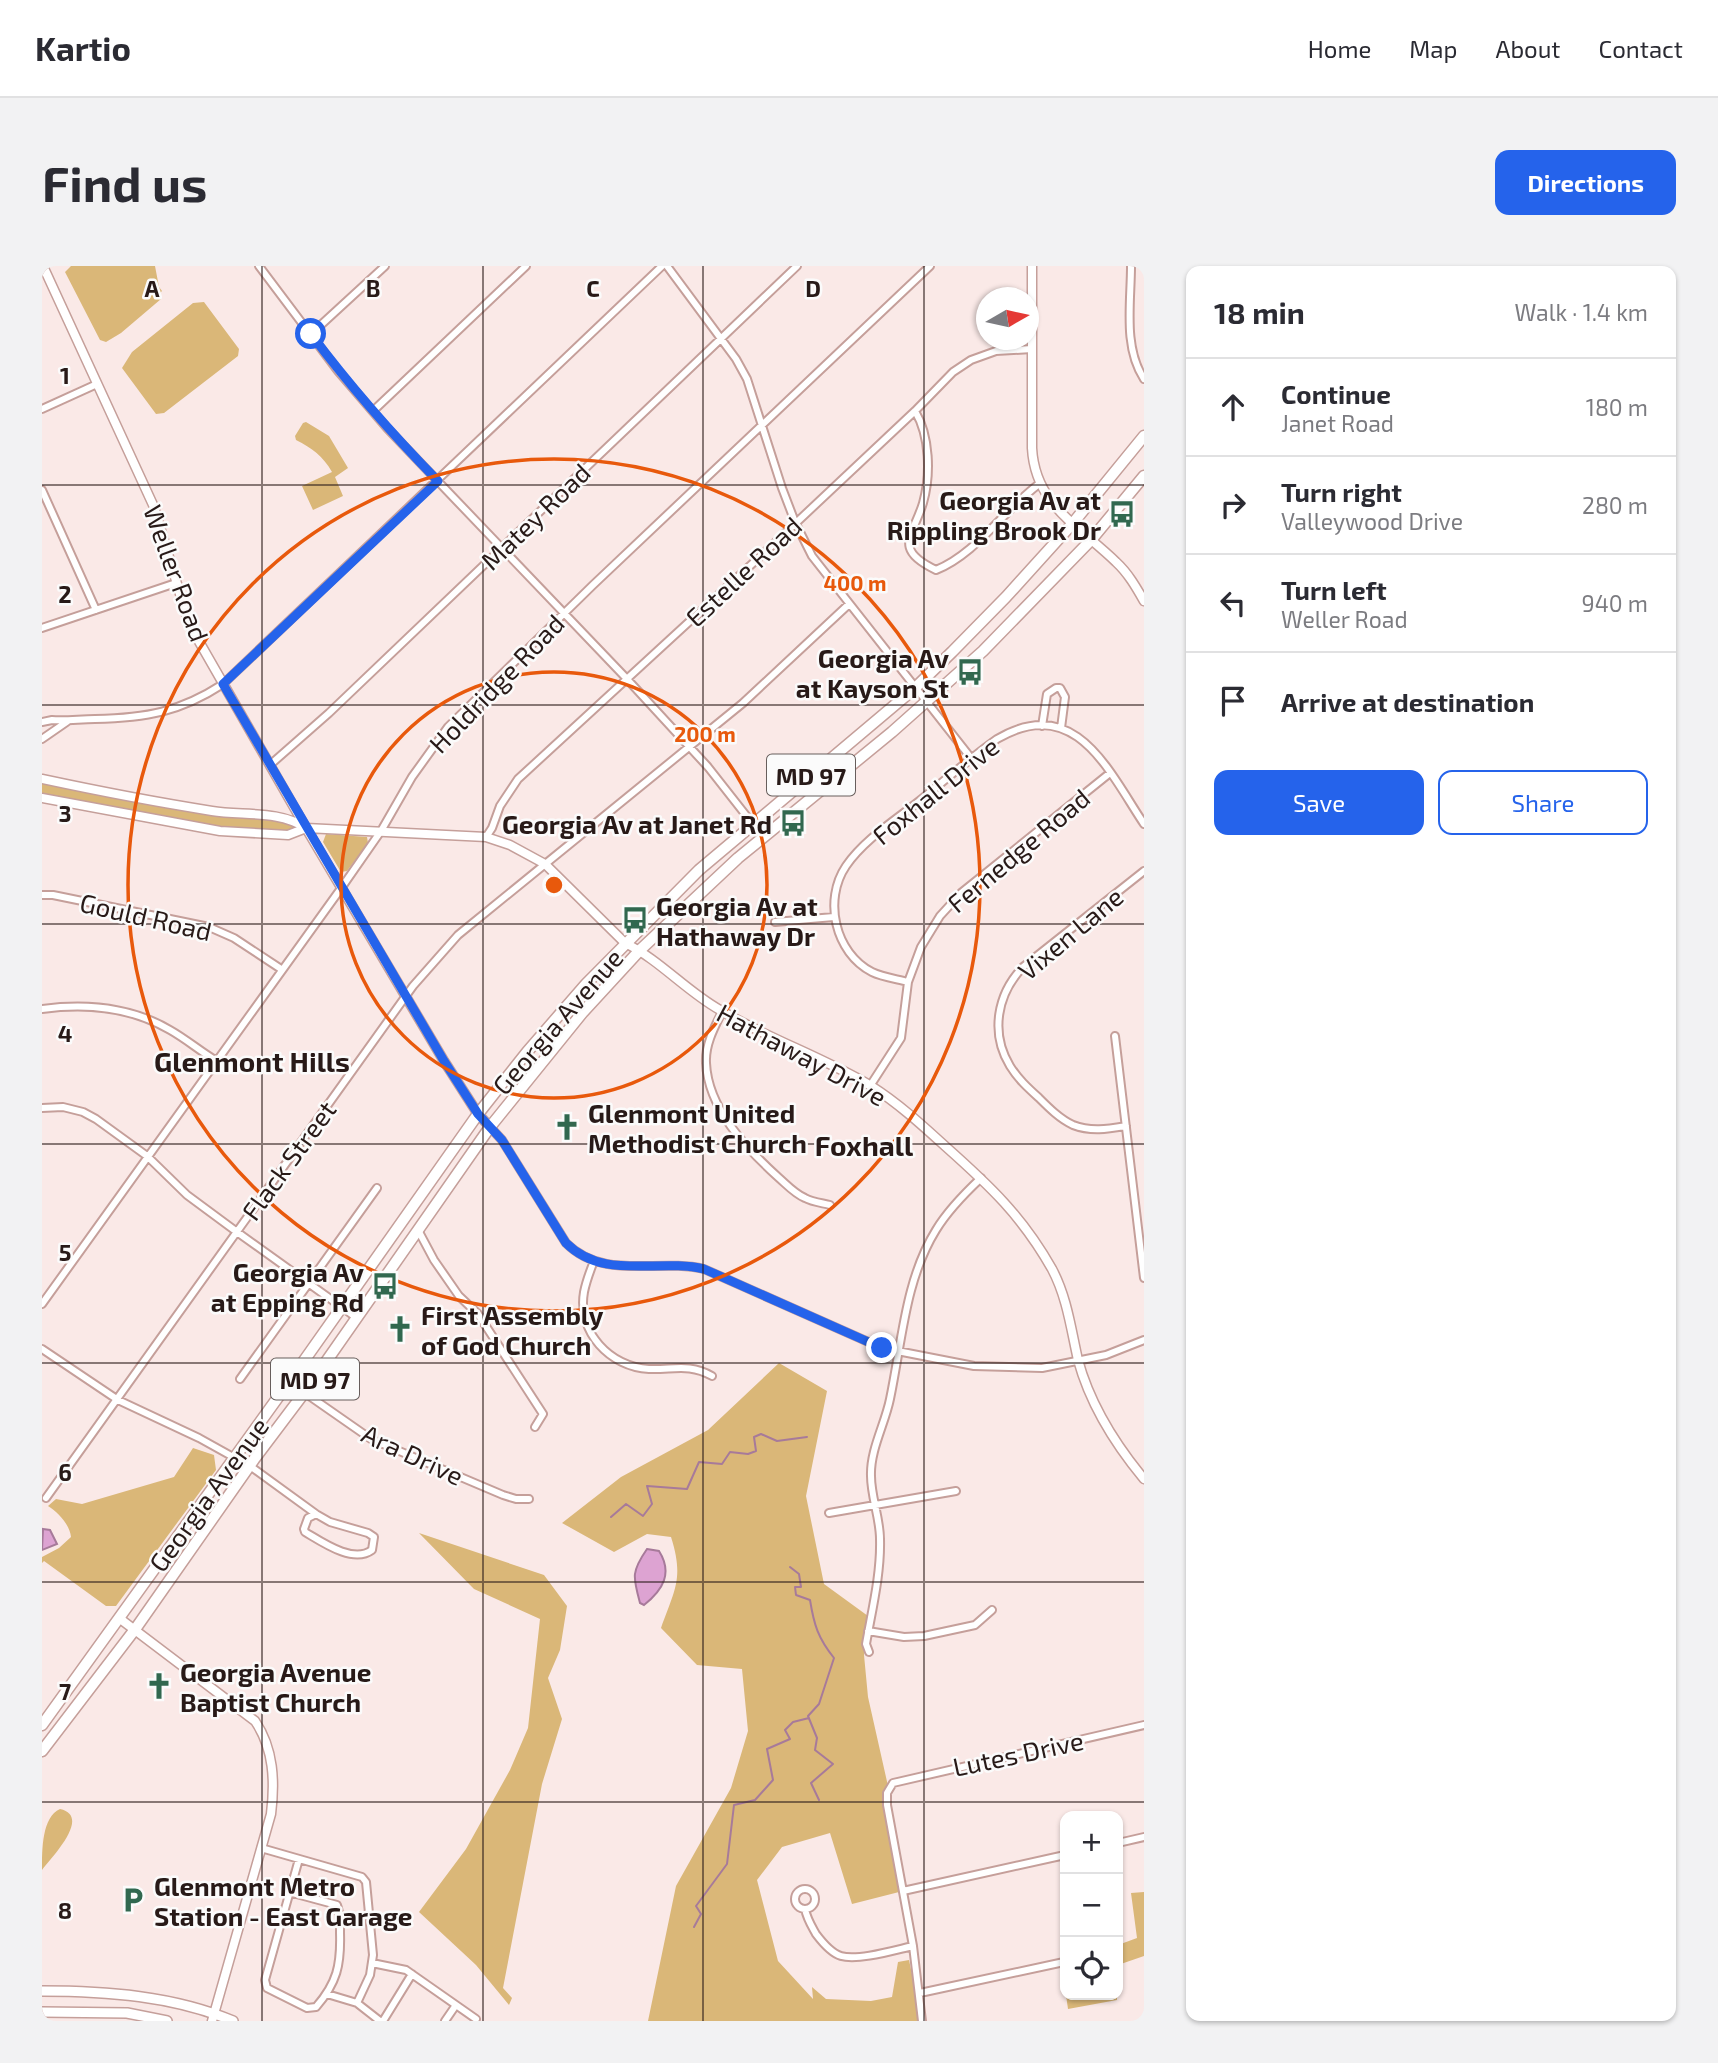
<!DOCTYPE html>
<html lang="en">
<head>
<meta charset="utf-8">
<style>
	:root { --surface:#fff; --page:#f2f2f3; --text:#2b2b33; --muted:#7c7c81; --line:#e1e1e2; --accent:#2563eb }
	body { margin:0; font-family:"Exo 2",sans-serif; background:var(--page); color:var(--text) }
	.controls { position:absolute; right:21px; bottom:21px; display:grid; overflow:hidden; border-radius:14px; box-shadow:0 2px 5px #0004 }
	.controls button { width:63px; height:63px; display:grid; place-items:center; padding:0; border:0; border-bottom:2px solid var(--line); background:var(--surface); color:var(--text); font:35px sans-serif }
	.compass { position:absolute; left:934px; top:21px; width:63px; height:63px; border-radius:50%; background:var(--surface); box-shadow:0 2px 5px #0004; rotate:81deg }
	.stop { position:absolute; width:21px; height:21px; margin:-16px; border:5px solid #2563eb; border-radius:50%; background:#fff }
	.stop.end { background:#2563eb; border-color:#fff; box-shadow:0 2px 7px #0008 }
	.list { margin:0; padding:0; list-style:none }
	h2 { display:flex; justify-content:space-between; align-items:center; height:91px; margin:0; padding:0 28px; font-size:30px }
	h2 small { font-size:23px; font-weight:400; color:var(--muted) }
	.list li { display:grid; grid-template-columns:46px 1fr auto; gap:21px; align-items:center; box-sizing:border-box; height:98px; padding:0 28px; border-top:2px solid var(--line) }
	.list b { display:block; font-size:26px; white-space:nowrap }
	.list p { margin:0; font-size:23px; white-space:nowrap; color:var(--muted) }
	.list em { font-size:23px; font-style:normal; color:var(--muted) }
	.actions { display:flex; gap:14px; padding:21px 28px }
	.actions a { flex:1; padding:16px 0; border:2px solid var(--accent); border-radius:14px; text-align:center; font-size:24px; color:var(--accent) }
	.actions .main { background:var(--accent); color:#fff }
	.icon { flex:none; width:38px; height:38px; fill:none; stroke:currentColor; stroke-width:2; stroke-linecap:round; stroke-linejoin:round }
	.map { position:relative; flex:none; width:1102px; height:1755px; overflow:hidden; border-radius:14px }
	header { display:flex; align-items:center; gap:42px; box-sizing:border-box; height:98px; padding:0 35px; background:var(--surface); border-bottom:2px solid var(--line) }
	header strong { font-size:33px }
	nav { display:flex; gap:38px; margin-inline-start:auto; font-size:24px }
	.intro { display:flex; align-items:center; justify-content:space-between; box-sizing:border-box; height:168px; padding:0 42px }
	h1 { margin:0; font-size:49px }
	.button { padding:18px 32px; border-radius:14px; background:var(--accent); color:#fff; font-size:24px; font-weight:700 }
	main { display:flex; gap:42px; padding:0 42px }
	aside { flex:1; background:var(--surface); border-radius:14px; box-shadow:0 2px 5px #0004 }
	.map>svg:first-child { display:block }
	.green { fill:#dab778 }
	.water { fill:#dda3d2; stroke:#a77a9a; stroke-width:2 }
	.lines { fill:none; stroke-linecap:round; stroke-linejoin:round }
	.stream { stroke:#a77a9a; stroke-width:2 }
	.minor-casing { stroke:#c59f9a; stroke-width:10 }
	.tertiary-casing { stroke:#c59f9a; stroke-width:11 }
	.secondary-casing { stroke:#c59f9a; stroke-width:12 }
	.primary-casing { stroke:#c59f9a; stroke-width:13 }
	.minor { stroke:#fff; stroke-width:6 }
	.tertiary { stroke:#fff; stroke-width:8 }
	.secondary { stroke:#fff; stroke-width:9 }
	.primary { stroke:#fff; stroke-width:10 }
	.route { stroke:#2563eb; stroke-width:9 }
	.grid { fill:none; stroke:#281a18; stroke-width:2; stroke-opacity:0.55 }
	.ring { fill:none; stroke:#e8590c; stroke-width:3.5 }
	.labels { text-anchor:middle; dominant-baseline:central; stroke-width:5; stroke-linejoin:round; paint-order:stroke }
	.shield { fill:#fbfbfb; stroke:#675e5c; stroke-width:2 }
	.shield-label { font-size:24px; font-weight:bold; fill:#281a18 }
	.poi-label { font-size:26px; font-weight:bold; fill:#281a18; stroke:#fbfbfb; text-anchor:start }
	.street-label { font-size:26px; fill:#281a18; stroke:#fbfbfb }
	.neighbourhood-label { font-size:28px; font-weight:bold; fill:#281a18; stroke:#fbfbfb }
	.grid-label { font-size:23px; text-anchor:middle; font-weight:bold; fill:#281a18; stroke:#fbfbfb; stroke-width:5; stroke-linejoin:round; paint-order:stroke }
	.centre { fill:#e8590c; stroke:#fbfbfb; stroke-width:3.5 }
	.ring-label { font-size:21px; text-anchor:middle; font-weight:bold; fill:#e8590c; stroke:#fbfbfb; stroke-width:5; stroke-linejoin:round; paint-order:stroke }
</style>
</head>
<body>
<header>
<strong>Kartio</strong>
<nav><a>Home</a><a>Map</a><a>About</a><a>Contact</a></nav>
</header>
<div class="intro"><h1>Find us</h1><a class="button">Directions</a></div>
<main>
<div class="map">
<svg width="1102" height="1755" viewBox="0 0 1102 1755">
	<rect width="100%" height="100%" fill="#fae9e7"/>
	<path class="green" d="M29,0H113L117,21L120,25L118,27L119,33L79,67L64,76L58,74L23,6Z
		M162,36L197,83L196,90L122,147L114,148L80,102L90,86L151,37Z
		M264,156L287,170L306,202L293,211L301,230L271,244L260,220L290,206C281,190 270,182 254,174L253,170L261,157Z
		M0,517L163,547L249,556L253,562L245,566L155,558L0,528Z
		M284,568L325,571L326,577L305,605L299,606L281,576Z
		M737,1097L785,1125L764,1230L782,1318L826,1350L822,1389L826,1431L846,1520L845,1539L861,1625L810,1638L788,1567L740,1581L715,1614L736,1695L771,1733L770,1721L784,1733L829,1735L850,1731L856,1696L867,1694L880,1755H606L634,1620L689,1522L706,1465L700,1403L655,1399L619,1362C633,1323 642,1312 629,1271L605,1268L572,1286L520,1257L579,1211L666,1164Z
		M151,1182L172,1189L174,1204L74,1340H64L2,1295L0,1297V1291L17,1282L29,1271C28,1259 16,1246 6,1240L14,1233L40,1238L132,1211Z
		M377,1267L502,1309L525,1340L518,1384L506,1412L520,1453L500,1518L461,1722L470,1732L467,1739L434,1699L377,1646L424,1583L468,1504L486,1462L498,1353L432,1323Z
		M18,1543C50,1550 10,1591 0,1604C0,1583 0,1551 18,1543Z
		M1102,1626V1690L1076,1699V1679L1095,1672L1089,1627Z
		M1024,1729H1075V1734L1026,1743Z"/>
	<path class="water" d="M1,1263L8,1264L15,1278L0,1284Z
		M605,1283L617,1285C631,1307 621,1324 602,1339L598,1337C591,1311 589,1306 605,1283Z"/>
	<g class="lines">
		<path class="stream" d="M569,1251L584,1238L601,1250L610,1238L605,1220L645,1223L657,1196L680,1198L688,1186L706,1188L714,1185L712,1171L719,1168L735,1175L765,1171
			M748,1301L757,1308L759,1321H753L754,1329L768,1334C772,1359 776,1372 792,1392L777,1438L766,1450L775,1472L773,1484L791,1498L769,1517L777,1534
			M652,1661L659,1648L654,1640L685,1598L692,1539L713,1534L731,1514L725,1483L748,1473L743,1464L751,1456L767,1452"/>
		<defs>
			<path id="minor" d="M217,0L296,105L345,162L585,413L666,501L710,557
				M625,0L694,93L705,113L740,222L753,256L770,290L929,492
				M1089,0C1089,37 1081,81 1102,113
				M269,68L343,0
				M0,143L55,118
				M331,145L484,0
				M873,145C888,170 889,209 881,237C871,270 850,283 894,304C934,288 962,244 997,218
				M0,224L54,344
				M0,362L134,317
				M0,456L10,454C25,455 38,453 53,453C104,452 138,446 181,418L620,0
				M1000,460L1005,428L1014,422H1018L1023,431L1019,462
				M0,473L26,455
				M229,498L287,447L755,0
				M444,571L450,562L458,540L476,513L722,287L873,145L911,106L929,94L954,85L990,83
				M0,629H11L167,661L192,672L239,703
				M733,656L792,651
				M866,716C855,713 840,711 830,706C793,687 781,634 804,600C822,574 852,555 876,536C902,515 927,493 955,473C1033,427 1066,504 1102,558
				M0,743C44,737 89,741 128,764C144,773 158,785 173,794
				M680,746C672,762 663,779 664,797C666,843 705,883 737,912C745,919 753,928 763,932C770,936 780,937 788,939
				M1073,770L1102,1012
				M828,820L859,772L866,716L879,681L898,650L919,627L1068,507
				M0,842L21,841L41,846L54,853L105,890L145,929L195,966L315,1052
				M1084,860C1066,863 1049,866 1031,859C1018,853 1007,842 997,832C986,822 976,813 968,800C948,767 955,728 981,701L1102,605
				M448,861L460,874L524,977C562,1015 615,992 662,1003L840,1082L932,1100L1000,1102L1064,1089L1102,1074
				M376,964L392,994L417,1030L436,1048L501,1148L493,1161
				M552,995C548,1005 544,1016 542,1026C535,1066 568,1101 607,1103C631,1104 647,1097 670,1110
				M0,1038L300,621L339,565L370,511L406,461L551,319L888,0
				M0,1083L76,1134L157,1172L193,1192
				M198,1113L335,922
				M263,1127L329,1173L461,1229L474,1233H487
				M208,1200L274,1248L288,1256L326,1267L332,1271L330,1284C311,1298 280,1276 263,1266L262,1263L266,1252L274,1248
				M4,1232L371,720L416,669L701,437L806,339
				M787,1247L914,1225
				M826,1365L862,1371L882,1370L933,1359L950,1344
				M827,1386L824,1378C830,1344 839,1308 838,1273C838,1252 829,1231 829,1210C828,1184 843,1158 848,1133C860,1076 863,1014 894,964C906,944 922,928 939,912
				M1076,1577L1102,1571
				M219,1582L320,1611L324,1616L331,1689L328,1709L315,1737L285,1728
				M753 1633a10 10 0 1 1 20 0a10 10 0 1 1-20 0Z
				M861,1625L1023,1589
				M247,1626L295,1639C299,1649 298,1657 298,1667C299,1699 295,1717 274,1741L265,1742L225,1722L223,1714L257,1593
				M763,1643C765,1653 769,1659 774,1668C780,1676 789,1687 799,1690C816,1695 853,1684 871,1680
				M330,1697L364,1704L434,1753
				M878,1727L1022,1696
				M315,1737L338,1755
				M341,1755L370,1708
				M403,1755L414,1739
				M880,1755L871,1680L845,1539V1527L851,1517L1102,1459"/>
			<path id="tertiary" d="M1,0L112,241L147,358L264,562L402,795L436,848L448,861
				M990,0V182C993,239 1037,260 1074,296C1086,307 1094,321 1102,335
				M0,513C56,525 113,536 170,545C201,550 237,544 264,562L444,571L468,579L503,598L583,677C618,694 644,725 678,744C726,773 781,791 829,820C856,837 880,859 903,880C948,920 980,950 1010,1003C1025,1031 1029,1063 1036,1094C1048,1138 1073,1178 1102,1213
				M0,532L178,565L246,569L264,562
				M77,1352L213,1455C232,1483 233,1516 229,1548L170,1755"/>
			<path id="secondary" d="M0,1725C64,1725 132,1730 191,1755
				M0,1746L85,1747L125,1755"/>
			<path id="primary" d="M0,1459L247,1116L436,848L485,786L544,718L657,604L873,422L910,386L964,331L1031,257L1102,170
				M0,1485L94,1362L213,1192L265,1123L448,861L541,746L598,684L696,592L850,466L941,385L1049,274L1102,210"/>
		</defs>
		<use href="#minor" class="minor-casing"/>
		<use href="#tertiary" class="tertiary-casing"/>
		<use href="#secondary" class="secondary-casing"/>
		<use href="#primary" class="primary-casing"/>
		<use href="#minor" class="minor"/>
		<use href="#tertiary" class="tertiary"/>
		<use href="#secondary" class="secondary"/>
		<use href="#primary" class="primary"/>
	</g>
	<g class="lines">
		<path class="route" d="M269,68C308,120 350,168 396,215L181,418L402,795L436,848L460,874L524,977C562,1015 615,992 662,1003L840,1082"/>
	</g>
	<path class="grid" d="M220,0V1755M441,0V1755M661,0V1755M882,0V1755M0,219H1102M0,439H1102M0,658H1102M0,878H1102M0,1097H1102M0,1316H1102M0,1536H1102"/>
	<g class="ring">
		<circle cx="512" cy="619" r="213"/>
		<circle cx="512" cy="619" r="426"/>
	</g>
	<defs>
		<symbol id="bus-bare" viewBox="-9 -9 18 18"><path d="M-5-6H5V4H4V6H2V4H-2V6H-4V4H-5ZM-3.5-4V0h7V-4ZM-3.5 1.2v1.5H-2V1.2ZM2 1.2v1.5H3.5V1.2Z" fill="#31684f" stroke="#fbfbfb" stroke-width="2.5" paint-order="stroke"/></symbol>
		<symbol id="church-bare" viewBox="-9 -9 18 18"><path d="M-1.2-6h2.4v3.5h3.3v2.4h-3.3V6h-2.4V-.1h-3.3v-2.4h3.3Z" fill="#31684f" stroke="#fbfbfb" stroke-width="2.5" paint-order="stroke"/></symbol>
		<symbol id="parking-bare" viewBox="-9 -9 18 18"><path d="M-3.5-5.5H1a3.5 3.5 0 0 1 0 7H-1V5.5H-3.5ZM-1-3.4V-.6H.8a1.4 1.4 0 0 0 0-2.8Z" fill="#31684f" stroke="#fbfbfb" stroke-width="2.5" paint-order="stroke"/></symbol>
	</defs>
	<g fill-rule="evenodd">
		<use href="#bus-bare" x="1061" y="229" width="38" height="38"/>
		<use href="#bus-bare" x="909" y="387" width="38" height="38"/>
		<use href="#bus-bare" x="732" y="538" width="38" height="38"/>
		<use href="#bus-bare" x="574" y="635" width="38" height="38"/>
		<use href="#church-bare" x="506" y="842" width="38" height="38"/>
		<use href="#bus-bare" x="324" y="1001" width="38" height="38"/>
		<use href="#church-bare" x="339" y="1044" width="38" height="38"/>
		<use href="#church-bare" x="98" y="1401" width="38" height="38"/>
		<use href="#parking-bare" x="72" y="1615" width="38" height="38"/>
	</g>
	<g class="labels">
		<g class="shield">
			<rect x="725" y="488.5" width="88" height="41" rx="5"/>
			<rect x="229" y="1092.5" width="88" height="41" rx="5"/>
		</g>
		<g class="shield-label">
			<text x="769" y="509">MD 97</text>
			<text x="273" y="1113">MD 97</text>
		</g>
		<g class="poi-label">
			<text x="1059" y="233" text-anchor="end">Georgia Av at<tspan x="1059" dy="30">Rippling Brook Dr</tspan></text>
			<text x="907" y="391" text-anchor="end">Georgia Av<tspan x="907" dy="30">at Kayson St</tspan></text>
			<text x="730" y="557" text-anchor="end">Georgia Av at Janet Rd</text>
			<text x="614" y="639">Georgia Av at<tspan x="614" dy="30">Hathaway Dr</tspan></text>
			<text x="546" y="846">Glenmont United<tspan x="546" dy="30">Methodist Church</tspan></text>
			<text x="322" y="1005" text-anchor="end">Georgia Av<tspan x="322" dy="30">at Epping Rd</tspan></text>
			<text x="379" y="1048">First Assembly<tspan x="379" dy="30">of God Church</tspan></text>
			<text x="138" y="1405">Georgia Avenue<tspan x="138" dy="30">Baptist Church</tspan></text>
			<text x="112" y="1619">Glenmont Metro<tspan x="112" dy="30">Station - East Garage</tspan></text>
		</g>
		<g class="street-label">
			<text transform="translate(493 250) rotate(-44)">Matey Road</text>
			<text transform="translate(701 305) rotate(-43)">Estelle Road</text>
			<text transform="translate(135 307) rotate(70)">Weller Road</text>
			<text transform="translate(454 417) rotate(-46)">Holdridge Road</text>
			<text transform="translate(893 524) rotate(-39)">Foxhall Drive</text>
			<text transform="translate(976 584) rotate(-40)">Fernedge Road</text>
			<text transform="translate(104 650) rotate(13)">Gould Road</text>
			<text transform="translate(1028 667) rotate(-40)">Vixen Lane</text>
			<text transform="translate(515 755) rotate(-49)">Georgia Avenue</text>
			<text transform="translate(760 788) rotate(28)">Hathaway Drive</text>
			<text transform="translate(246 894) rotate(-54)">Flack Street</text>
			<text transform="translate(371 1188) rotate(25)">Ara Drive</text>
			<text transform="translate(166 1228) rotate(-54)">Georgia Avenue</text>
			<text transform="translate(976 1487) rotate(-12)">Lutes Drive</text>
		</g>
		<g class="neighbourhood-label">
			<text x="210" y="795">Glenmont Hills</text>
			<text x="822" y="879">Foxhall</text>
		</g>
	</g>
	<g class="grid-label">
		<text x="110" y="31">A</text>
		<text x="331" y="31">B</text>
		<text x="551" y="31">C</text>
		<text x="771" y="31">D</text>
		<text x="23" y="118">1</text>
		<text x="23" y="337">2</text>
		<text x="23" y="556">3</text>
		<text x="23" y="776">4</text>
		<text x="23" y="995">5</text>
		<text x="23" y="1215">6</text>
		<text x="23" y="1434">7</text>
		<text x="23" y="1653">8</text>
	</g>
	<circle cx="512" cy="619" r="10" class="centre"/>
	<g class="ring-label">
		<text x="813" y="325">400 m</text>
		<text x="663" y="476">200 m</text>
	</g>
</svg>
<div class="controls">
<button>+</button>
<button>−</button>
<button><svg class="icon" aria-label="locate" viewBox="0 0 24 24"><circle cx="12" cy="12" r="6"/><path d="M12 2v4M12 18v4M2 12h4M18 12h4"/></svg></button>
</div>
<svg class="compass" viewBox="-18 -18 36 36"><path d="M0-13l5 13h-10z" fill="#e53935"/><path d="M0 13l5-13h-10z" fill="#7c7c81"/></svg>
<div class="stop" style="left:269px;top:68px"></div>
<div class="stop end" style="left:840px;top:1082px"></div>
</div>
<aside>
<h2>18 min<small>Walk · 1.4 km</small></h2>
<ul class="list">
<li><svg class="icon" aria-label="ahead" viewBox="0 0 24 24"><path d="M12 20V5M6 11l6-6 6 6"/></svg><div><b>Continue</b><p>Janet Road</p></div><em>180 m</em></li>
<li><svg class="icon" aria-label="right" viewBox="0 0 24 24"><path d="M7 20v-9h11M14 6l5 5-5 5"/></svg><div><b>Turn right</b><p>Valleywood Drive</p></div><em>280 m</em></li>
<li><svg class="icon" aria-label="left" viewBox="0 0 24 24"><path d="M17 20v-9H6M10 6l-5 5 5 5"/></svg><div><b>Turn left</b><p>Weller Road</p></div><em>940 m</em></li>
<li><svg class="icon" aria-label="arrive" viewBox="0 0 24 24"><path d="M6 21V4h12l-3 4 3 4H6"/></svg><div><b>Arrive at destination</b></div></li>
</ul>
<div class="actions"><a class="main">Save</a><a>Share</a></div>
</aside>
</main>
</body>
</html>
